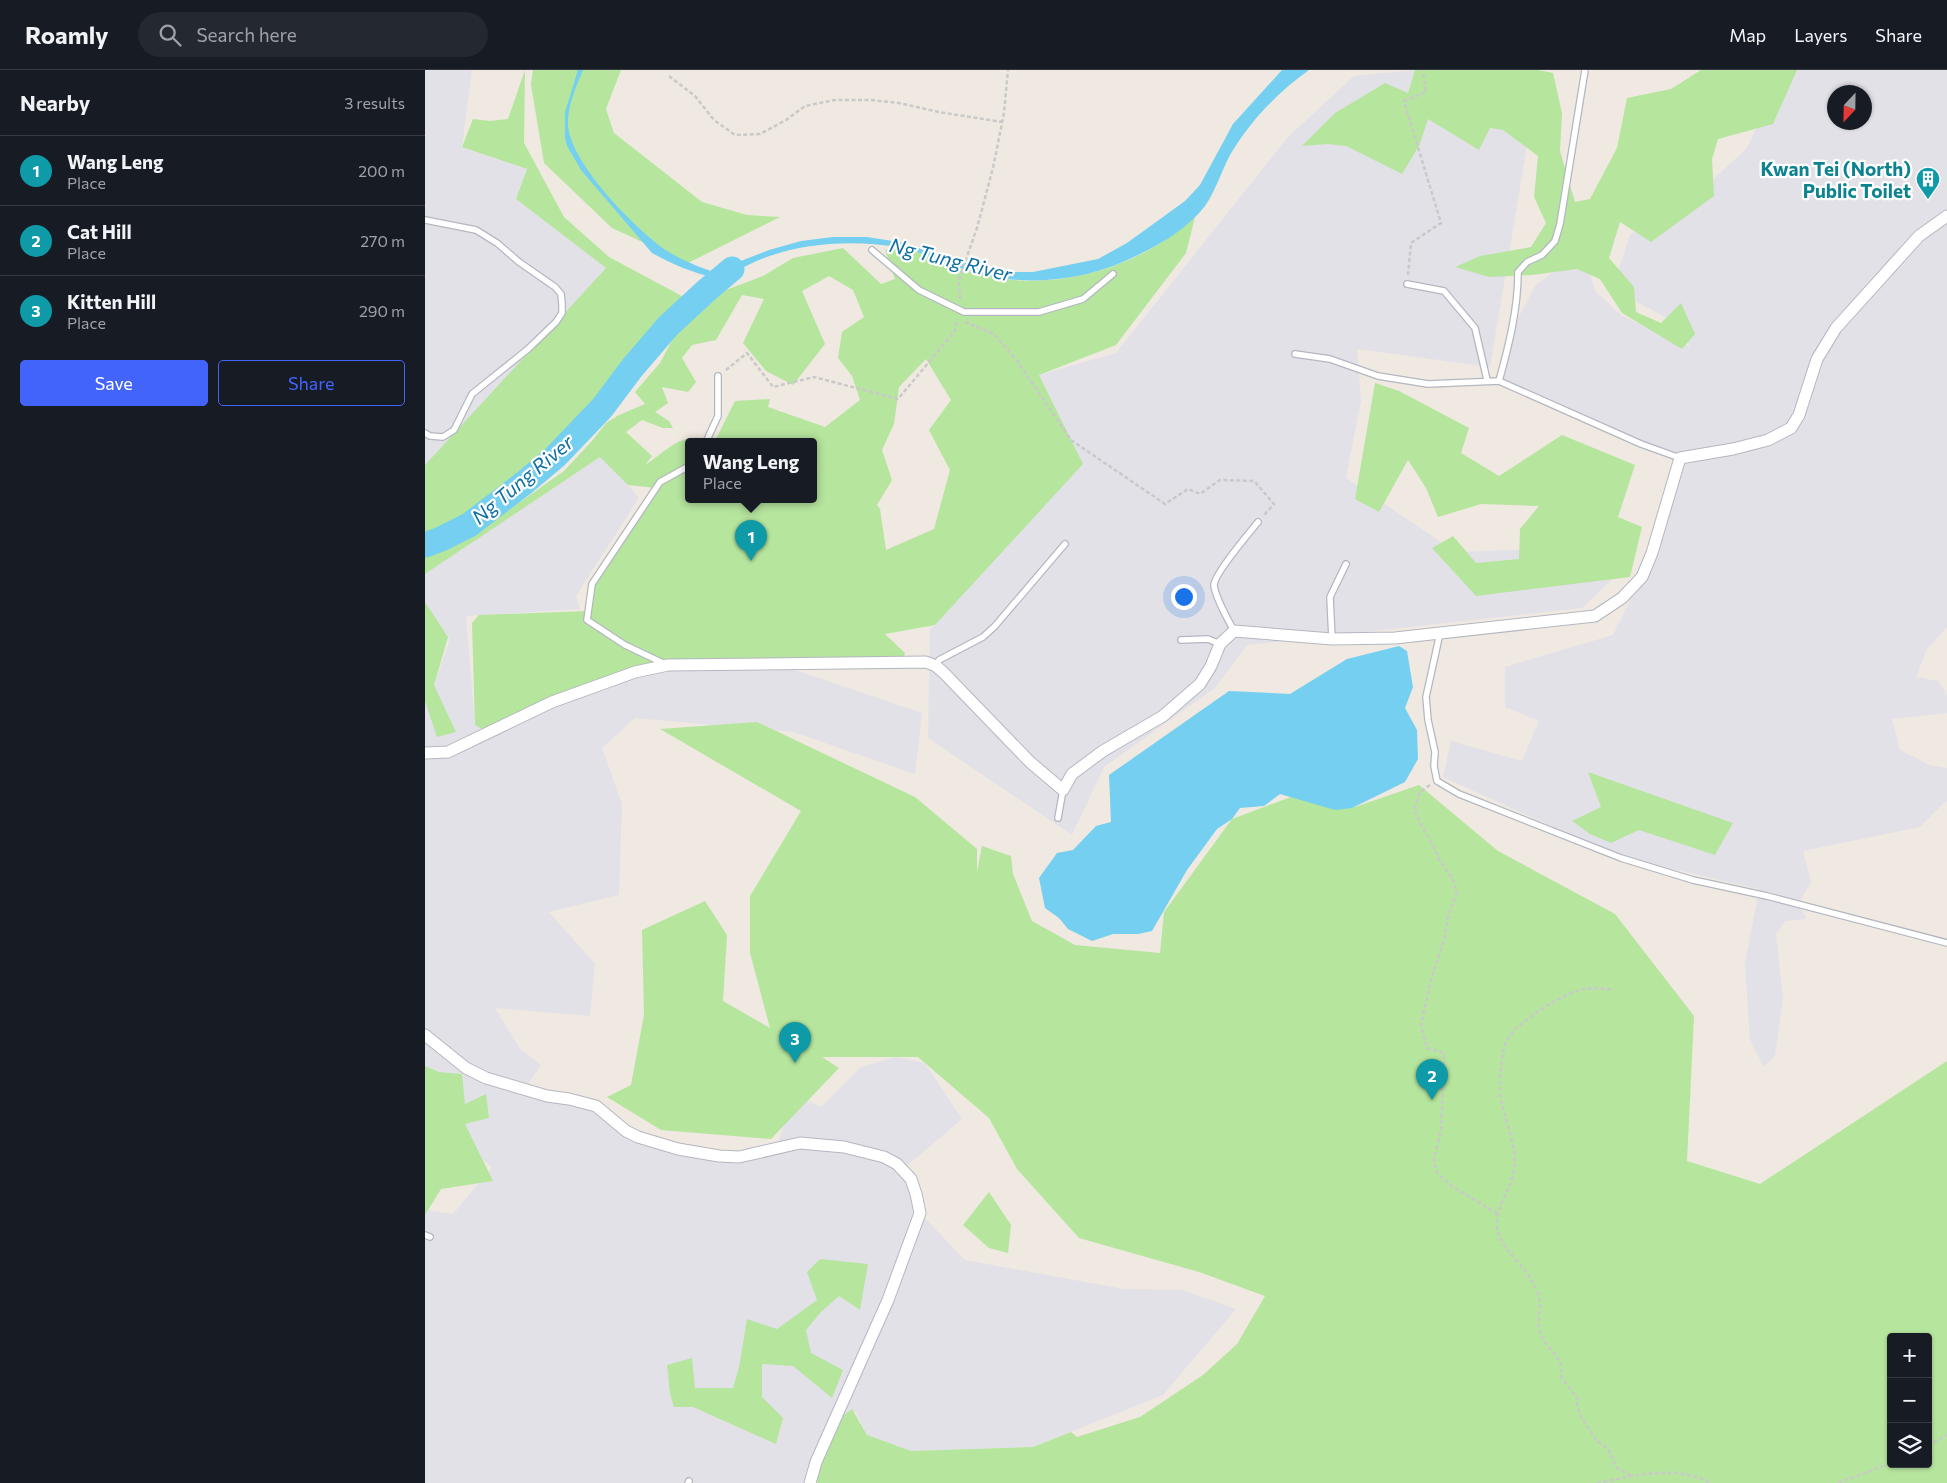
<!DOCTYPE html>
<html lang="en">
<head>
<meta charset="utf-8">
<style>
	:root { --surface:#171b24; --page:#242831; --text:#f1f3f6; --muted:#9ea1a6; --line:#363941; --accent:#4264fb }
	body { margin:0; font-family:Commissioner,sans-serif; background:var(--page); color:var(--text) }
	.controls { position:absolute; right:15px; bottom:15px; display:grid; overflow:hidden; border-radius:5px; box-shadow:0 1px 4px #0004 }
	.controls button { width:45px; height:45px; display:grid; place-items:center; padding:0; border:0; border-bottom:1px solid var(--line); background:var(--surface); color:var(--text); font:25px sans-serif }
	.compass { position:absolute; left:1402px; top:15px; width:45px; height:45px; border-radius:50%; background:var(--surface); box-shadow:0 1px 4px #0004; rotate:202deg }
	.you { position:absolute; left:758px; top:526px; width:18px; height:18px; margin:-12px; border:4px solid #fff; border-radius:50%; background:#1a73e8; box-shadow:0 0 0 8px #1a73e833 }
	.badge { display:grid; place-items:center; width:32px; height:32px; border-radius:50%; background:var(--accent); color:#fff; font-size:16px; font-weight:700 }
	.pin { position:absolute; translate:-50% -41px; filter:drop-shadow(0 1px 2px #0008) }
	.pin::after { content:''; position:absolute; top:26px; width:18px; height:15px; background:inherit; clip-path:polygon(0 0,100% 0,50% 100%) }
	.popup { position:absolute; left:260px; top:368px; width:132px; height:65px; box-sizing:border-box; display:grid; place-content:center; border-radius:5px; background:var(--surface); filter:drop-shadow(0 1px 4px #0005); font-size:16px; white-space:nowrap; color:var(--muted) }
	.popup b { font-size:19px; color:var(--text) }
	.popup::after { content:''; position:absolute; left:50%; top:100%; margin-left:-10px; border:10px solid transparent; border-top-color:var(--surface) }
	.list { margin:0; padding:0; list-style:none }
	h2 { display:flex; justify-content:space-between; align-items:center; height:65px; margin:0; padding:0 20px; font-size:21px }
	h2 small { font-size:16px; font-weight:400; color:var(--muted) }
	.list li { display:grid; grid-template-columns:32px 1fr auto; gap:15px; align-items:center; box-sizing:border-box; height:70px; padding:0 20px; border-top:1px solid var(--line) }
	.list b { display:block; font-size:19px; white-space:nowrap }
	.list p { margin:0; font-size:16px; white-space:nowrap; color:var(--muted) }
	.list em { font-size:16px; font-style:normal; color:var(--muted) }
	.actions { display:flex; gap:10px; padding:15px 20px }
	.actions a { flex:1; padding:11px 0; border:1px solid var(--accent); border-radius:5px; text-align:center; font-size:18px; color:var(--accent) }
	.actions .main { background:var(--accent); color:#fff }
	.icon { flex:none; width:28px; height:28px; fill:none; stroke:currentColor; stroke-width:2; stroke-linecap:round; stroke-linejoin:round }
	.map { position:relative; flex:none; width:1522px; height:1413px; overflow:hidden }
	header { display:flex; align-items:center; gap:30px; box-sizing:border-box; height:70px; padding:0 25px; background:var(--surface); border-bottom:1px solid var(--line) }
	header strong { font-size:24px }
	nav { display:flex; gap:28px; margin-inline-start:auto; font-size:18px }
	.search { width:350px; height:45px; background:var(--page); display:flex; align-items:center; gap:12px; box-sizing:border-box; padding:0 18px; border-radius:28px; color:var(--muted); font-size:19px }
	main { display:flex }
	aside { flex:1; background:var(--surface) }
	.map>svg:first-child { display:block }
	.industrial { fill:#e3e1e8; fill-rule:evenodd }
	.green { fill:#b6e59e; fill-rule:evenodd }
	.water { fill:#75cff0 }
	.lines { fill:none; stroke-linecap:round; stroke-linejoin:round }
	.river { stroke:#75cff0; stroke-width:25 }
	.service-casing { stroke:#b4b7c1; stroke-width:8 }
	.minor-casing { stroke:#b4b7c1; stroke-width:13 }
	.path { stroke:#c9c9c9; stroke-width:2.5; stroke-dasharray:4 2.5; stroke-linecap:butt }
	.service { stroke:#fff; stroke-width:5.5 }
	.minor { stroke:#fff; stroke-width:11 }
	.labels { text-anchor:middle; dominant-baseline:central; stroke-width:4.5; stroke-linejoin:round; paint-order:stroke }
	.culture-label { font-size:19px; font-weight:bold; fill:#0d838f; stroke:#fff; text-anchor:end }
	.water-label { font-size:20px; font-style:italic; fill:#0d6fa3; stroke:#fff }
</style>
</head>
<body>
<header>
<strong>Roamly</strong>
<div class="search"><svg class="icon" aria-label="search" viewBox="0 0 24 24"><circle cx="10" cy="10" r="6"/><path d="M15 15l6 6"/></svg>Search here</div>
<nav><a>Map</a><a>Layers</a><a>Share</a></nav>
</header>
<main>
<aside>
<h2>Nearby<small>3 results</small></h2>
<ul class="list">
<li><span class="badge" style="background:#0f9aa8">1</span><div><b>Wang Leng</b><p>Place</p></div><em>200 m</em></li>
<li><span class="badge" style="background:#0f9aa8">2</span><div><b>Cat Hill</b><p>Place</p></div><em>270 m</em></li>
<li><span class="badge" style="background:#0f9aa8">3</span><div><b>Kitten Hill</b><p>Place</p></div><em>290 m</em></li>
</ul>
<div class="actions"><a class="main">Save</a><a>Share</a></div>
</aside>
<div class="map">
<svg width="1522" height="1413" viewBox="0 0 1522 1413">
	<rect width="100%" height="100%" fill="#efe9e1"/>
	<path class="industrial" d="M0,0H47L37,77L102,99L91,129L181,198L0,401Z
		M989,0H1040L1107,46L1065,297L932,279L936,331L921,408L1031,482L1193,476L1194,503L1157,538L822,575L790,618L679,697L647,765L503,668L505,560L657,394L614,305L691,283L863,67L929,6Z
		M1357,0H1522V557L1502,579L1491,607L1513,611L1522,625V643L1467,649L1475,680L1505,695L1522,698V730L1495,757L1378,781L1386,812L1374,833L1381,849L1360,851L1351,864L1358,929L1350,986L1339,997L1325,970L1320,894L1334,819L1192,786L1018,707L1026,671L1097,691L1114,651L1080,637V597L1188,565L1219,503L1251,386L1074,311L1088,258L1110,216L1143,191L1161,193L1171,222L1197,246L1266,277L1240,247L1190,220L1194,199L1205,164L1242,152L1322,78ZM1410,22H1440V52H1410Z
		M178,385L214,428L151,526L155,539L41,546L50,655L71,660L235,597L370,600L497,643L490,704L368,662L210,648L177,678L197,734L194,825L124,842L170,894L165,946L70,938L96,980L116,995L99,1020L171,1036L204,1062L307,1087L351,1079L362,1045L381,1030L396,1037L436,997L471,987L500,993L537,1049L477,1100L495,1143L540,1190L699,1219L758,1220L811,1239L738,1325L608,1377L486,1381L442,1365L431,1342L408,1353L386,1409L393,1413H0V1140L28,1144L67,1097L22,1063L0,1026V631L12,666L9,615L25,569L0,532V504Z"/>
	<path class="green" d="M100,0L99,73L139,147L184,187L268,232C246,253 225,275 206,299C186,325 167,352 143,375C124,394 103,410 81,426C55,446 31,464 0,475V395L181,198L91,129L102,99L37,77L48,49L65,51L83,49Z
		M108,0H196L181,39L189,63L277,132L322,145L355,147L263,193L187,158L119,93L106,15Z
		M990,0H1113L1128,3L1137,43L1135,81L1150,132L1165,129L1192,78L1202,28L1246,19L1276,0H1372L1348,54L1293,69L1287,89L1289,126L1226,172L1195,152L1184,188L1209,217L1211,242L1236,253L1256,233L1270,264L1257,279L1197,243L1175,209L1152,199L1107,205L1064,207L1030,197L1055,186L1106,177L1121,153L1109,127L1113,86L1078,60L1065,58L1054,80L1003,49L994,76L977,104L921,76L903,74L877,76L910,43L960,13L983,23Z
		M770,147L761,183L691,275L614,305L658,394L510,555L460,564L480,583L475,599L219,600L64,663L50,655L47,553L54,545L163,541L167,514L231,418L203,415L175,387L0,504V487L81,442L139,401L167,371L181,353L194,345L220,334L210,322L235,293L252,261L274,237L301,220L338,206L368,188L418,178L456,214L470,209L460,180C464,179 470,177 474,178C499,180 523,195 547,202C610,222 689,206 743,168C753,162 761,154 770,147ZM404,206L428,220L439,247L417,262L413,288L427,306L435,330L400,357L343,337L345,329L310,331L290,371C256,360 245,379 220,395L227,386L201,362L217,350L238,358H248L244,351L230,342L243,333L237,317L263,322L271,312L257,288L267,275L291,270L317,225L339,229L318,273L341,301L368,315L400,274L377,221ZM501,289L526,330L504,360L525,400L509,459L461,480L455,439L452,435L467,410L457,380L469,354L474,317ZM264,372H388L389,399L395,401L389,400L388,430H264Z
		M950,313L974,321L1044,358L1036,383L1074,406L1137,365L1210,395L1193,447L1217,457L1205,507L1051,526L1007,478L1028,466L1051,493L1094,489L1095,459L1114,436L1056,434L1013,447L1001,418L983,390L954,442L930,429Z
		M0,532L23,567L9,615L31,662L12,667L0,631Z
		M332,652L490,727L552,779V802L557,776L586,786L588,804L607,851L650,875L735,883L739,842L807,749L866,727L927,738L994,715L1073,781L1190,844L1269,946L1262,1091L1335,1114L1522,991V1413H393L386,1409L408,1353L427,1339L442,1365L486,1381L608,1377L646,1362L652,1367L715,1347L778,1305L812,1274L840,1226L774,1202L654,1168L592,1099L564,1048L493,987H397L414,998L346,1069L236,1060L182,1027L206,1015L219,945L217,860L280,831L302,865L298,931L345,958L325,883V826L376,741L235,659ZM1466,1267H1503V1394H1466Z
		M1163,702L1308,753L1290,785L1214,760L1186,773L1165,764L1147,751L1176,737Z
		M0,996L14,1002L37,1004L40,1034L61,1024L64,1048L40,1054L68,1111L16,1119L0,1145Z
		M564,1122L586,1155L583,1183L564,1178L538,1155Z
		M395,1189L443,1194L435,1240L414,1226L396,1242L381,1260L386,1283L418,1300L407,1328L368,1296L337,1294V1327L358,1348L351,1374L268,1337H249L245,1324L242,1295L267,1288L270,1318H308L314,1297L322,1249L352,1259L392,1230L382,1202Z"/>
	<path class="water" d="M153,0H158C151,17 142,37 143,55C145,93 211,160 242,181C258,191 277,198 294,204L303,196L344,180L376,171L408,167H442L474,172L554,197L579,202H608L673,189L702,173L760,131L775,115L808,54L857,0H884C852,23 825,51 805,85C796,102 791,120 780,136C759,163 724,181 693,194C648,212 595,216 548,202C523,195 499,182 473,177C423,169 366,173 321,196C309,202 298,211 287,219L282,220L283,215L291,208C268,203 247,194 227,183L156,100L142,76L140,68V42Z
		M974,576L982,581L988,617L980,638L992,660L993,689L980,712L927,738L910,740L855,724L839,736L815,738L807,749L792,759L762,800L727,861L713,864H688L667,871L643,859L634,848L620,838L614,808L632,783L648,780L671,756L686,752L684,705L804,621L865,624L922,589Z"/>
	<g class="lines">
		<path class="river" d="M0,475L16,469L44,455L99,413L130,387L177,338L207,298L243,256L282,220L307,199"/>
		<defs>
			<path id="service" d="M0,150L51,160L72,173L94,192L130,217L136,224L137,234V243L131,252L103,279L47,324L29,360L18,367L5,366L0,363
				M447,180L494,220L539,242H614L658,229L688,204
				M982,214L1019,221L1050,258L1062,310
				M870,284L905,289L953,306L1003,314L1074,311L1216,374L1255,388
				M1074,311C1084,275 1093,239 1093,202L1102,192L1117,185L1130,171L1135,154L1160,0
				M281,372L293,346V306
				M809,561C803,549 790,528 789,515C789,504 824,463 833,452
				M1015,563L1001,627L1003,650L1010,682L1009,696L1012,711L1034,724L1196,788L1268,810L1342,826L1522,873
				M907,569L905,527L921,494
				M756,570L783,569L795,574
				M240,594L200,575L162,550L167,514L235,412L264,396
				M511,596L514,590L558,567L570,556L640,474
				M633,748L638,720
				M0,1165L5,1167
				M263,1413L264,1411"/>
			<path id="minor" d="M0,683L23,682L127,632L210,602L243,595L501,592L511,596L518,602L605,692L638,720L647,704L678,681L738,646L775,614L786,596L795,574L809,561L907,569L970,568L1170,546L1197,528L1217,507L1227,483L1255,388L1308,379L1343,370L1366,358L1374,345L1392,289L1411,258L1494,166L1522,146
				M0,965L41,998L61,1008L122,1026L144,1029L171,1036L201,1061L213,1067L253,1079L294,1086L314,1087L375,1073L419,1077L459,1087L472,1094L486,1109L491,1124L495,1143L463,1230L391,1392L385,1413"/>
		</defs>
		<use href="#service" class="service-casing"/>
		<use href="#minor" class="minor-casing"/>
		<path class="path" d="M244,6L270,26L289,50L310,65L335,64L361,50L380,36L409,30H445L474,33L514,42L577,52
			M983,205L986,173L1016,153L979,31L1001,22L998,0
			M535,229L534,209L552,158L568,98L579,43L583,0
			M540,252L569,264L593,292L646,370L740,434L763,419L775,424L795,410L829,411L849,434L839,445
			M301,300L322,283L348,317L389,307L473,329L530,261L532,249
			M1005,715L995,722L989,739L995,753L1009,777L1015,791L1027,808L1032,822L1023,847L1020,866L1007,906L996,955L1002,978L1019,983L1016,1060L1009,1089L1012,1103L1028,1117L1073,1144
			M1186,919C1177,919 1168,917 1159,919C1138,923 1097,949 1084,967C1076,977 1075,1006 1075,1019C1076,1047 1093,1070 1089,1100C1086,1122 1065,1142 1074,1165C1083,1186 1104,1199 1112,1221C1119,1237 1110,1252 1116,1265C1123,1283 1139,1284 1136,1307L1153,1329L1152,1335L1156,1347L1172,1371L1183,1379L1192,1398L1207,1406
			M1503,1375L1522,1365
			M1172,1413C1208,1406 1251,1394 1285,1413
			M1413,1413L1466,1393"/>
		<use href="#service" class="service"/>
		<use href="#minor" class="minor"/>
	</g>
	<defs>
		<symbol id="building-pin" viewBox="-11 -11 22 30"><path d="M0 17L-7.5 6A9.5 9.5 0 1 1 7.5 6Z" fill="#0f9aa8" stroke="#fff"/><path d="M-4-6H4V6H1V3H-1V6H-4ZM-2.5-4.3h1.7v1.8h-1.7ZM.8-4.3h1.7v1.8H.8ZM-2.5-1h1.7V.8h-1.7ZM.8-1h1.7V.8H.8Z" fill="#fff"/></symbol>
	</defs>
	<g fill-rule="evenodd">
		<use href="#building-pin" x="1489" y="95" width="28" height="38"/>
	</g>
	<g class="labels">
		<g class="culture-label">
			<text x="1486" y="98">Kwan Tei (North)<tspan x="1486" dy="22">Public Toilet</tspan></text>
		</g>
		<g class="water-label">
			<text transform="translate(526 189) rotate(14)">Ng Tung River</text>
			<text transform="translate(97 409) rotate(-40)">Ng Tung River</text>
		</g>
	</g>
</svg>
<div class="controls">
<button>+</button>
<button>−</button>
<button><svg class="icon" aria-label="layers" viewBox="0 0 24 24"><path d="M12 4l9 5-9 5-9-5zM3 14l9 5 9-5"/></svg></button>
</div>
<svg class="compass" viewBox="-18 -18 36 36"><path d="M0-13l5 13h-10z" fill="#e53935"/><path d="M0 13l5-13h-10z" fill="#9ea1a6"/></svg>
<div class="you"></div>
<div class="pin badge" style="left:326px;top:491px;background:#0f9aa8">1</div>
<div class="popup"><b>Wang Leng</b>Place</div>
<div class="pin badge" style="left:1007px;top:1030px;background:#0f9aa8">2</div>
<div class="pin badge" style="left:370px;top:993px;background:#0f9aa8">3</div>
</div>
</main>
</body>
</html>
